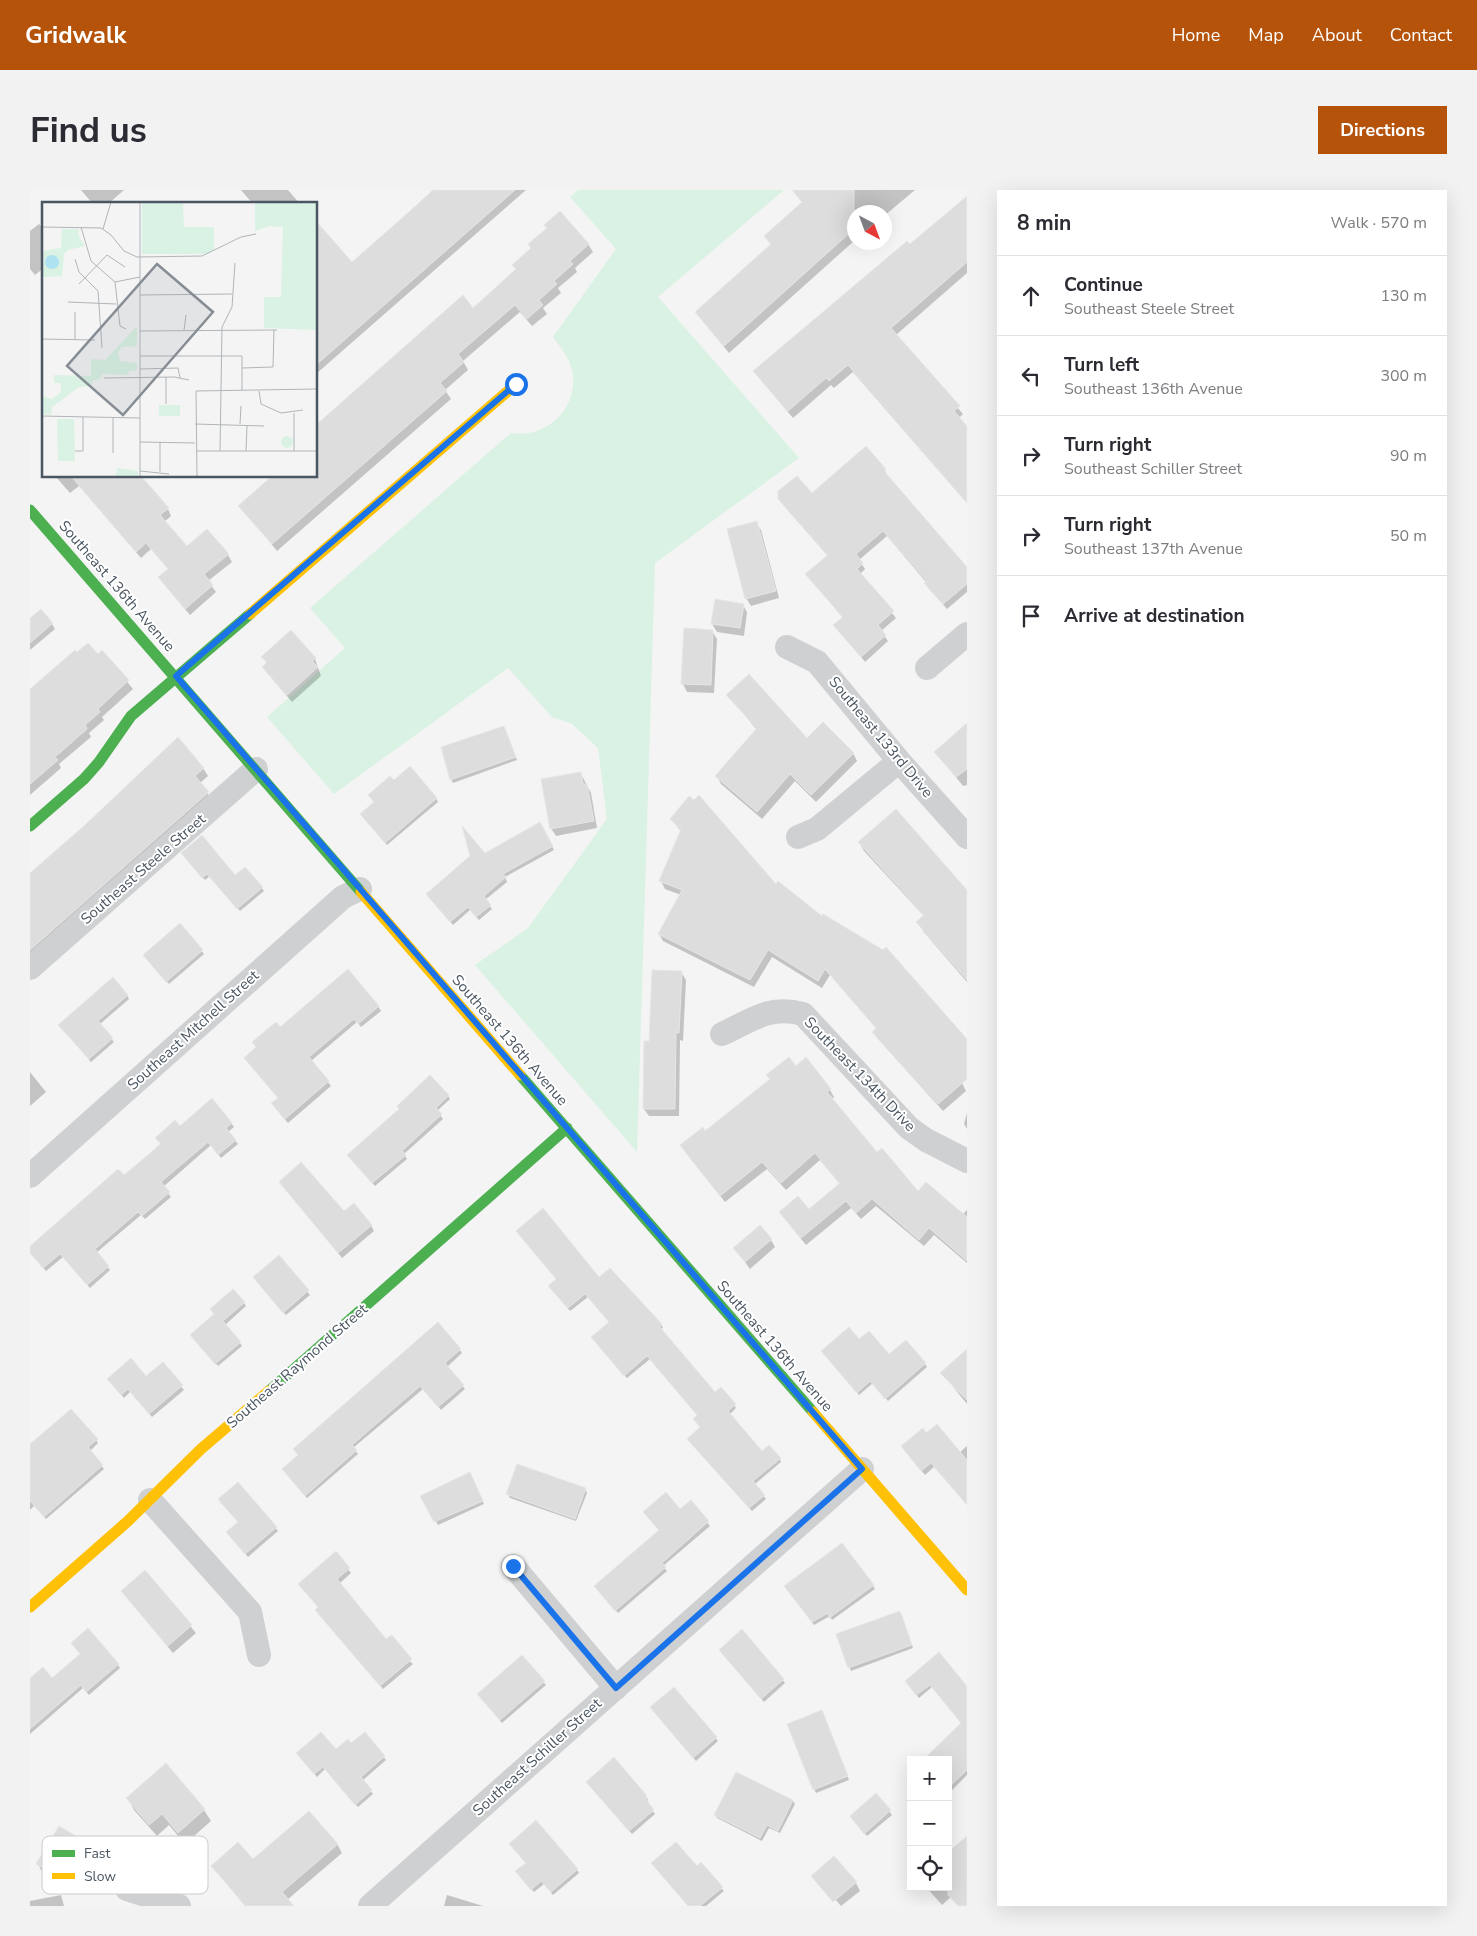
<!DOCTYPE html>
<html lang="en">
<head>
<meta charset="utf-8">
<style>
	:root { --surface:#fff; --page:#f2f2f3; --text:#2b2b33; --muted:#7c7c81; --line:#e1e1e2; --accent:#b45309 }
	body { margin:0; font-family:"Nunito Sans",sans-serif; background:var(--page); color:var(--text) }
	.controls { position:absolute; right:15px; bottom:15px; display:grid; overflow:hidden; border-radius:0px; box-shadow:0 5px 20px #0002 }
	.controls button { width:45px; height:45px; display:grid; place-items:center; padding:0; border:0; border-bottom:1px solid var(--line); background:var(--surface); color:var(--text); font:25px sans-serif }
	.compass { position:absolute; left:817px; top:15px; width:45px; height:45px; border-radius:50%; background:var(--surface); box-shadow:0 5px 20px #0002; rotate:139deg }
	.stop { position:absolute; width:15px; height:15px; margin:-11px; border:4px solid #1a73e8; border-radius:50%; background:#fff }
	.stop.end { background:#1a73e8; border-color:#fff; box-shadow:0 1px 5px #0008 }
	.list { margin:0; padding:0; list-style:none }
	h2 { display:flex; justify-content:space-between; align-items:center; height:65px; margin:0; padding:0 20px; font-size:21px }
	h2 small { font-size:16px; font-weight:400; color:var(--muted) }
	.list li { display:grid; grid-template-columns:32px 1fr auto; gap:15px; align-items:center; box-sizing:border-box; height:80px; padding:0 20px; border-top:1px solid var(--line) }
	.list b { display:block; font-size:19px; white-space:nowrap }
	.list p { margin:0; font-size:16px; white-space:nowrap; color:var(--muted) }
	.list em { font-size:16px; font-style:normal; color:var(--muted) }
	.icon { flex:none; width:28px; height:28px; fill:none; stroke:currentColor; stroke-width:2; stroke-linecap:round; stroke-linejoin:round }
	.map { position:relative; flex:none; width:937px; height:1716px; overflow:hidden; border-radius:0px }
	header { display:flex; align-items:center; gap:30px; box-sizing:border-box; height:70px; padding:0 25px; background:var(--accent); color:#fff }
	header strong { font-size:24px }
	nav { display:flex; gap:28px; margin-inline-start:auto; font-size:18px }
	.intro { display:flex; align-items:center; justify-content:space-between; box-sizing:border-box; height:120px; padding:0 30px }
	h1 { margin:0; font-size:35px }
	.button { padding:12px 22px; border-radius:0px; background:var(--accent); color:#fff; font-size:18px; font-weight:700 }
	main { display:flex; gap:30px; padding:0 30px }
	aside { flex:1; background:var(--surface); border-radius:0px; box-shadow:0 5px 20px #0002 }
	.map>svg:first-child { display:block }
	.green { fill:#d9f2e3 }
	.shadow { fill:#0003 }
	.building { fill:#ddddde; stroke:#e5e6e7 }
	.lines { fill:none; stroke-linecap:round; stroke-linejoin:round }
	.street { stroke:#ced0d2; stroke-width:24 }
	.fast { stroke:#4caf50; stroke-width:11 }
	.slow { stroke:#ffc107; stroke-width:11 }
	.route { stroke:#1a73e8; stroke-width:6 }
	.labels { text-anchor:middle; dominant-baseline:central; stroke-width:4; stroke-linejoin:round; paint-order:stroke }
	.street-label { font-size:15px; fill:#4a5661; stroke:#fff }
	.inset-road { fill:none; stroke:#b0b5b9; stroke-width:1 }
	.view { fill:#868d94; fill-opacity:0.15; stroke:#868d94; stroke-width:2.5 }
	.inset-edge { fill:none; stroke:#4a5661; stroke-width:2.5 }
	.key { fill:#fff; stroke:#c9ccd0; stroke-width:1 }
	.key-label { font-size:14px; fill:#4a5661 }
</style>
</head>
<body>
<header>
<strong>Gridwalk</strong>
<nav><a>Home</a><a>Map</a><a>About</a><a>Contact</a></nav>
</header>
<div class="intro"><h1>Find us</h1><a class="button">Directions</a></div>
<main>
<div class="map">
<svg width="937" height="1716" viewBox="0 0 937 1716">
	<rect width="100%" height="100%" fill="#f4f4f4"/>
	<path class="green" d="M548,0H754L628,107L769,268L625,373L607,962L445,775L498,738L577,629L568,558L542,534L522,527L478,478L304,604L237,527L315,458L280,418L481,243C517,249 550,217 542,180C539,167 530,157 523,147L586,59L540,7Z"/>
	<path class="shadow" d="M51,0H94L78,14H63Z
		M211,0H258L270,14H223Z
		M403,0H496L286,184V33L322,74Z
		M777,0H885L854,26V22H824V51L699,163L666,123L741,55L735,46L773,13Z
		M937,7V83L866,145L933,224L929,228L937,238V313L823,182L804,198L801,195L763,228L724,182Z
		M9,34L14,39V78L5,85L0,79V41Z
		M558,54L563,62L545,78L547,82L528,98L531,103L513,118L517,124L502,136L490,122L433,171L438,180L415,200L421,209L247,361L210,316L286,286L443,120Z
		M855,280L857,286L937,379V402L917,419L899,399L897,393L857,346L829,370L835,379L830,384L866,428L851,441L858,451L835,472L805,435L813,428L777,385L798,366L753,315Z
		M25,286H110L138,319L141,326L134,332L157,358L177,341L198,365L202,372L178,391L186,402L160,425L134,394L130,388L139,380L121,359L111,368L49,296L40,303Z
		M726,332L731,340L749,408L721,416L716,408Z
		M713,415L717,422L714,446L687,442L682,434Z
		M0,429L22,434L25,439L0,460Z
		M682,441L687,449L684,503L657,502L653,494Z
		M261,442L285,469L291,486L262,512L238,484L233,477L237,474L233,467Z
		M72,461L103,499L72,527L74,530L59,543L61,547L29,574L31,578L0,605V502Z
		M698,505L777,549L823,563L827,571L786,612L765,591L732,629L691,594L687,586L727,540Z
		M937,535V595L933,596L906,562Z
		M475,541L487,570L423,593L421,589Z
		M173,578L178,586L170,593L182,610L0,771V685Z
		M551,584L561,603L567,638L526,646L521,638Z
		M406,608L408,612L357,655L334,628L345,613Z
		M641,629L746,695L932,893L936,901L913,921L848,849L844,842L847,839L800,785L792,798L742,767L724,797L633,751L629,744L651,705L635,699L631,691L651,641Z
		M510,634L524,660L475,687L477,692L455,710L462,719L449,730L440,720L423,735L400,708L455,664Z
		M829,652L937,702V792L893,741L888,732L894,726L834,661Z
		M155,667L205,686L232,698L234,701L210,721L180,686L175,690Z
		M150,735L174,764L139,794L116,768Z
		M651,782L656,790L653,851L650,850L649,926H619L614,919L620,853Z
		M97,805L99,809L69,835L84,852L61,872L32,838Z
		M348,816L351,821L331,837L327,832L281,871L301,896L258,933L245,918L249,908L215,868L250,839Z
		M776,869L800,900L804,907L802,909L847,964L888,1003L932,1025L937,1020V1073L904,1045L894,1056L846,1016L831,1029L821,1018L776,1055L750,1023L779,1020L810,994L790,970L756,1000L737,979L695,1012L656,963L651,956L675,943Z
		M0,882L16,902L0,916Z
		M418,906L420,909L407,921L413,929L374,964L377,969L345,996L321,969Z
		M937,923V939L934,934Z
		M201,933L204,937L198,942L208,954L191,968L181,955L133,997L141,1007L115,1029L111,1025L66,1063L80,1080L60,1098L33,1067L16,1081L0,1063V1058L94,987L149,937Z
		M254,997L341,1035L344,1041L312,1068Z
		M487,1042L569,1088L631,1135L633,1138L630,1140L685,1204L704,1215L706,1218L699,1225L731,1263L750,1269L751,1272L725,1294L736,1309L722,1321L661,1253L671,1238L668,1225L620,1169L597,1188L565,1151L580,1132L558,1107L540,1121L522,1100L528,1090Z
		M741,1050L745,1057L720,1079L705,1058Z
		M249,1067L280,1105L256,1125L226,1091Z
		M214,1113L216,1116L195,1135L212,1156L188,1176L164,1148Z
		M408,1134L432,1163L417,1177L435,1199L411,1220L393,1199L323,1258L328,1264L277,1308L256,1283Z
		M829,1151L859,1166L895,1174L897,1177L858,1211L843,1193L829,1205L795,1165Z
		M937,1161V1214L912,1183Z
		M132,1174L154,1200L122,1227L100,1202L94,1208L81,1192L116,1187Z
		M66,1250L68,1253L60,1261L74,1279L16,1329L4,1316L0,1320V1255Z
		M937,1256V1315L904,1277L895,1285L872,1257L929,1263Z
		M442,1287L454,1314L408,1335L392,1306Z
		M208,1293L248,1341L218,1367L200,1346L209,1333L191,1313Z
		M555,1299L557,1303L546,1331L480,1308L478,1304Z
		M660,1311L680,1336L633,1376L637,1381L588,1423L567,1399L630,1341L616,1325L650,1320Z
		M306,1363L321,1383L309,1394L356,1451L383,1474L353,1499L289,1424Z
		M115,1382L166,1443L143,1463L92,1402Z
		M843,1396L845,1399L802,1430L800,1426L784,1435L758,1400Z
		M872,1426L883,1458L821,1481L807,1445Z
		M712,1441L755,1493L734,1512L692,1463Z
		M492,1467L516,1495L472,1533L450,1507Z
		M88,1475L90,1478L59,1505L53,1498L0,1544V1490L22,1489Z
		M876,1491L937,1498V1585L921,1601L918,1598V1570L932,1533L902,1497L889,1508Z
		M644,1498L688,1551L666,1571L623,1521Z
		M793,1525L819,1590L786,1603L784,1599Z
		M334,1544L356,1570L332,1591L343,1604L328,1617L295,1579L287,1587L270,1567L321,1555Z
		M584,1569L616,1607L618,1610L616,1612L625,1624L602,1644L560,1595Z
		M136,1575L174,1620L181,1631L155,1654L139,1635L127,1646L104,1620L98,1608Z
		M846,1605L862,1625L837,1646L823,1630Z
		M763,1611L765,1614L750,1643L739,1638L732,1651L687,1628L685,1625Z
		M55,1653L59,1661L38,1697L12,1682L8,1674Z
		M307,1654L312,1663L257,1710L262,1716H215L182,1676Z
		M482,1657L547,1680L549,1683L523,1705L514,1694L504,1702L489,1685L497,1674Z
		M666,1678L694,1701L676,1716H658Z
		M790,1692L826,1693L830,1701L811,1716Z
		M896,1697H918L937,1716H928L921,1707L912,1715Z
		M31,1705L34,1716H0V1711Z
		M417,1705L453,1716H414Z"/>
	<path class="building" d="M404,0H485L286,175V31L322,72Z
		M762,0H824V39L694,156L665,122L741,54L734,46L772,12Z
		M937,6V72L861,138L930,216L924,221L937,236V312L818,175L799,191L796,188L758,221L723,181L877,51L880,54Z
		M530,21L559,54L540,71L543,74L524,91L527,94L509,110L513,115L497,129L485,115L428,164L434,172L410,193L417,201L242,354L208,316L242,286H286V235L433,105L443,118L486,79L482,75L501,58L498,54L517,38L514,35Z
		M836,256L856,279L854,281L937,377V394L913,414L894,393L897,391L853,341L826,364L833,373L827,379L864,421L848,435L856,445L831,467L803,435L813,427L775,384L798,365L748,309V301L767,286L782,303Z
		M41,286H111L139,318L130,325L157,356L177,339L199,364L174,384L183,395L155,419L128,387L138,379L116,353L106,362Z
		M727,331L746,401L715,409L697,339Z
		M685,409L714,414L710,438L681,434Z
		M11,419L23,433L0,453V428Z
		M654,438L683,440L681,495L651,494Z
		M261,440L286,468L282,471L288,477L257,505L232,477L237,472L231,467Z
		M58,453L68,464L72,460L99,490L68,519L70,522L55,535L57,539L25,567L28,570L0,594V499L45,460L47,462Z
		M719,484L777,548L793,532L824,563L781,605L760,584L727,622L685,586L727,538L696,505Z
		M937,533V579L926,587L904,562Z
		M474,536L486,567L420,590L411,557Z
		M148,547L174,578L165,586L179,602L0,760V683L55,635Z
		M380,576L407,608L355,653L330,624L344,612L338,605L360,586L364,590Z
		M551,582L553,594H557L564,631L520,639L511,589Z
		M669,605L746,694L748,691L792,726L793,724L853,760L856,757L937,849V889L908,914L842,842L846,838L795,779L788,791L738,760L720,790L628,744L652,700L629,691L651,639L640,629L659,606L664,610Z
		M866,619L937,700V790L886,732L894,725L828,652Z
		M510,632L523,656L473,684L476,687L454,706L461,715L446,727L438,717L420,732L396,704L440,666L432,636L455,663Z
		M172,645L205,685L215,677L233,697L207,719L177,684L172,688L151,663Z
		M150,733L173,760L136,792L113,765Z
		M318,779L349,816L328,834L324,829L279,867L299,891L255,929L241,913L248,908L214,868L226,857L222,852L246,832L250,837Z
		M622,780L652,781L649,843H646L645,919H613L614,851H619Z
		M83,787L98,805L68,831L83,848L59,869L28,835Z
		M759,867L766,876L776,867L801,899L797,902L847,962L852,958L888,1001L896,992L937,1027V1071L899,1038L889,1050L842,1009L826,1023L816,1011L771,1048L749,1022L768,1006L779,1019L810,993L785,963L751,993L732,972L690,1006L650,955L673,937L675,941L740,889L736,885Z
		M400,885L419,905L406,918L412,924L372,961L376,965L342,993L317,965L369,919L367,916Z
		M182,908L202,933L196,938L206,950L188,965L178,952L131,992L140,1002L112,1026L108,1022L65,1059L79,1076L57,1095L30,1064L13,1078L0,1063V1056L88,979L94,985L131,954L125,948L145,930L150,936Z
		M271,972L314,1021L324,1013L342,1035L308,1063L249,992Z
		M513,1018L569,1087L580,1078L632,1134L629,1136L685,1202L691,1197L706,1214L698,1221L732,1261L739,1255L751,1268L723,1291L735,1305L719,1318L657,1249L670,1237L663,1229L667,1225L617,1166L594,1186L561,1147L579,1132L555,1104L538,1118L518,1096L526,1089L486,1041Z
		M730,1035L742,1049L715,1072L703,1058Z
		M249,1065L279,1100L253,1123L223,1087Z
		M203,1099L215,1112L193,1131L211,1152L185,1174L160,1145L184,1124L180,1119Z
		M408,1132L431,1159L415,1173L434,1195L408,1217L390,1196L322,1255L327,1260L275,1306L252,1279L268,1265L263,1259Z
		M819,1137L829,1149L839,1141L859,1164L876,1150L896,1173L855,1209L840,1191L827,1203L791,1161Z
		M937,1159V1210L910,1183Z
		M101,1168L116,1186L133,1172L153,1195L119,1224L98,1199L91,1205L77,1189Z
		M41,1219L68,1249L58,1257L73,1275L14,1327L0,1311V1254Z
		M907,1234L937,1270V1315L901,1273L891,1281L871,1256L893,1238L896,1243Z
		M487,1274L556,1298L545,1329L476,1304Z
		M440,1282L453,1311L404,1332L390,1306Z
		M208,1292L247,1337L215,1364L196,1342L208,1332L188,1309Z
		M636,1302L650,1319L661,1310L679,1331L632,1373L636,1377L585,1421L564,1396L629,1340L613,1322Z
		M812,1353L844,1395L799,1428L798,1423L782,1432L754,1396Z
		M306,1361L320,1378L307,1389L356,1449L362,1445L382,1469L350,1496L285,1420L288,1417L268,1394Z
		M115,1380L162,1435L138,1456L91,1401Z
		M870,1421L882,1455L818,1478L806,1444Z
		M58,1438L89,1474L56,1502L51,1495L0,1539V1488L13,1477L22,1488L50,1464L41,1453Z
		M712,1439L754,1489L731,1509L689,1460Z
		M909,1462L937,1496V1580L918,1598V1570H893L931,1533L900,1495L886,1505L875,1491Z
		M492,1465L515,1491L470,1530L447,1504Z
		M644,1497L687,1547L663,1568L620,1517Z
		M792,1520L818,1586L783,1600L757,1534Z
		M291,1542L306,1559L318,1549L321,1553L335,1542L355,1566L331,1587L342,1600L325,1615L293,1577L284,1584L266,1563Z
		M584,1567L617,1606L615,1608L624,1620L599,1641L556,1592Z
		M136,1573L175,1619L148,1643L132,1624L119,1635L96,1608Z
		M706,1582L763,1610L748,1641L737,1635L730,1648L684,1625Z
		M846,1603L861,1620L834,1644L820,1626Z
		M279,1621L308,1654L252,1702L264,1716H216L181,1676L208,1652L223,1669Z
		M506,1630L548,1679L521,1702L511,1691L501,1700L485,1681L496,1673L479,1654Z
		M29,1636L56,1652L33,1690L6,1674Z
		M937,1646V1716H928L918,1705V1662Z
		M646,1652L667,1676L671,1672L693,1697L670,1716H658L621,1673Z
		M804,1666L827,1692L803,1712L781,1686Z"/>
	<g class="lines">
		<path class="street" d="M757,457L787,472L869,571L937,647
			M897,478L937,444
			M768,647L787,639L869,571
			M0,778L226,579
			M692,844C722,830 739,815 773,824L879,938L896,950L937,971
			M0,986L313,707L330,699
			M120,1310L220,1422L229,1465
			M483,1376L586,1498
			M97,1699L149,1716
			M340,1716L832,1279"/>
		<path class="fast" d="M0,320L331,702
			M0,636L54,589L69,572L101,526L220,424
			M490,885L783,1222
			M239,1201L537,938"/>
		<path class="slow" d="M220,424L486,194
			M331,702L490,885
			M783,1222L937,1400
			M0,1417L98,1331L171,1259L239,1201"/>
	</g>
	<g class="lines">
		<path class="route" d="M483,1376L586,1498L832,1279L146,486L486,194"/>
	</g>
	<g class="labels">
		<g class="street-label">
			<text transform="translate(87 396) rotate(49)">Southeast 136th Avenue</text>
			<text transform="translate(851 547) rotate(50)">Southeast 133rd Drive</text>
			<text transform="translate(113 679) rotate(-41)">Southeast Steele Street</text>
			<text transform="translate(163 840) rotate(-42)">Southeast Mitchell Street</text>
			<text transform="translate(480 850) rotate(49)">Southeast 136th Avenue</text>
			<text transform="translate(830 884) rotate(46)">Southeast 134th Drive</text>
			<text transform="translate(745 1156) rotate(49)">Southeast 136th Avenue</text>
			<text transform="translate(267 1176) rotate(-41)">Southeast Raymond Street</text>
			<text transform="translate(507 1567) rotate(-42)">Southeast Schiller Street</text>
		</g>
	</g>
	<g transform="translate(12 12)">
		<rect width="275" height="275" fill="#f4f4f4"/>
		<path d="M100,0H141L142,25H172V48L163,52H100ZM213,0H275V128L222,126V95H239L241,25L227,24L213,29ZM20,27H37L36,33L43,44L26,48L22,52L20,74L0,75V49L19,46ZM95,124V144L80,145L76,150L78,159L95,161V169H87L86,173L60,172L58,177L50,179L49,184L37,185L10,205L9,213L0,212V194L10,197L19,190V181H12V173L49,174V157L63,158ZM117,203H138V214H117ZM15,217H32L33,259H16ZM239 240a6 6 0 1 1 12 0a6 6 0 1 1-12 0ZM75,266L96,269V275H74Z" fill="#d9f2e3"/>
		<path d="M3 60a7 7 0 1 1 14 0a7 7 0 1 1-14 0Z" fill="#aee2f0"/>
		<path class="inset-road" d="M0,25L59,26L69,33L82,49L95,55L160,54L199,35L214,32M39,25L49,59L73,80M61,27L69,0M33,57L37,70L56,89L60,146M73,80L78,124L84,127M73,80L98,75M37,82L65,53L83,65M98,93L190,92M26,100L74,102M33,110V137M142,128L144,113M98,129L235,128M0,137L53,138M98,154H200V188M200,166L231,165L232,128M98,167L136,166L138,176M124,175V202M62,176L132,175L147,178M217,189L219,202L239,211L261,208M0,214L98,216M153,222L222,224M198,222L199,204M98,240L153,241M33,249H41V215M155,249H275M178,249L180,125L190,105L193,61M204,249L205,224M252,249V211M71,251V215M98,269L127,272M118,270V240M98,275V0M155,275L154,189L275,187"/>
		<path class="view" d="M115,62L171,110L81,213L25,164Z"/>
		<rect width="275" height="275" class="inset-edge"/>
	</g>
	<rect x="12" y="1646" width="166" height="58" rx="8" class="key"/>
	<rect x="22" y="1660" width="23" height="7" fill="#4caf50"/>
	<rect x="22" y="1683" width="23" height="6" fill="#ffc107"/>
	<g class="key-label">
		<text x="54" y="1668">Fast</text>
		<text x="54" y="1691">Slow</text>
	</g>
</svg>
<div class="controls">
<button>+</button>
<button>−</button>
<button><svg class="icon" aria-label="locate" viewBox="0 0 24 24"><circle cx="12" cy="12" r="6"/><path d="M12 2v4M12 18v4M2 12h4M18 12h4"/></svg></button>
</div>
<svg class="compass" viewBox="-18 -18 36 36"><path d="M0-13l5 13h-10z" fill="#e53935"/><path d="M0 13l5-13h-10z" fill="#7c7c81"/></svg>
<div class="stop" style="left:486px;top:194px"></div>
<div class="stop end" style="left:483px;top:1376px"></div>
</div>
<aside>
<h2>8 min<small>Walk · 570 m</small></h2>
<ul class="list">
<li><svg class="icon" aria-label="ahead" viewBox="0 0 24 24"><path d="M12 20V5M6 11l6-6 6 6"/></svg><div><b>Continue</b><p>Southeast Steele Street</p></div><em>130 m</em></li>
<li><svg class="icon" aria-label="left" viewBox="0 0 24 24"><path d="M17 20v-9H6M10 6l-5 5 5 5"/></svg><div><b>Turn left</b><p>Southeast 136th Avenue</p></div><em>300 m</em></li>
<li><svg class="icon" aria-label="right" viewBox="0 0 24 24"><path d="M7 20v-9h11M14 6l5 5-5 5"/></svg><div><b>Turn right</b><p>Southeast Schiller Street</p></div><em>90 m</em></li>
<li><svg class="icon" aria-label="right" viewBox="0 0 24 24"><path d="M7 20v-9h11M14 6l5 5-5 5"/></svg><div><b>Turn right</b><p>Southeast 137th Avenue</p></div><em>50 m</em></li>
<li><svg class="icon" aria-label="arrive" viewBox="0 0 24 24"><path d="M6 21V4h12l-3 4 3 4H6"/></svg><div><b>Arrive at destination</b></div></li>
</ul>
</aside>
</main>
</body>
</html>
